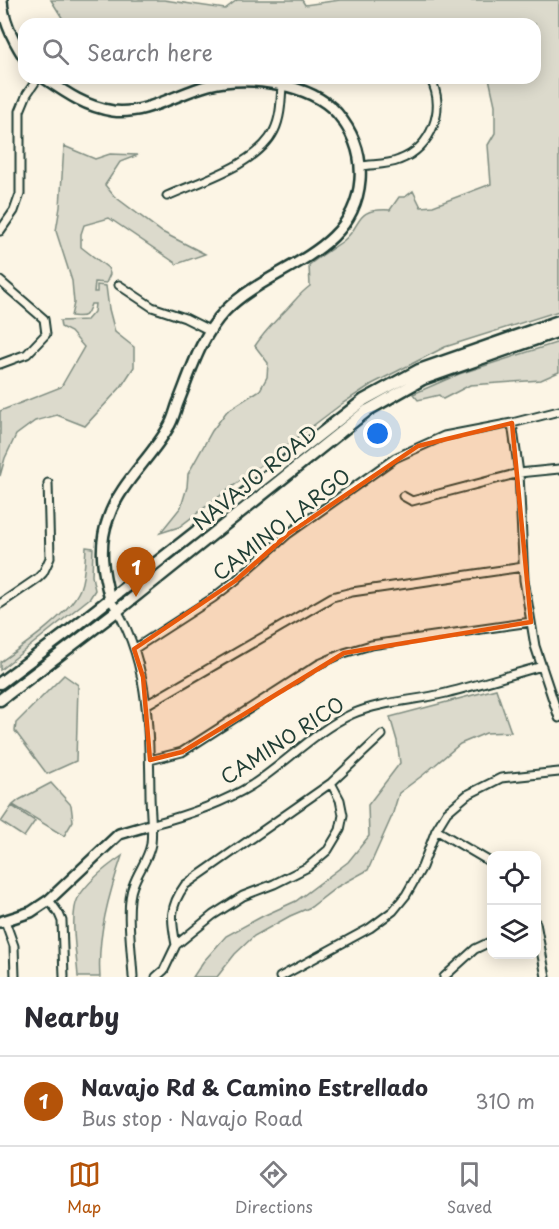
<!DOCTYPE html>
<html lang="en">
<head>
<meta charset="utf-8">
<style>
	:root { --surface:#fff; --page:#f7f7f7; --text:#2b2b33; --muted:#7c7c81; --line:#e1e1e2; --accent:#b45309 }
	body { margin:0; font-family:"Playpen Sans",sans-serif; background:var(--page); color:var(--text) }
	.controls { position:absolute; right:18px; bottom:18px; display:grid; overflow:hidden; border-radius:12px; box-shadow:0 3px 15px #0003 }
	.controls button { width:54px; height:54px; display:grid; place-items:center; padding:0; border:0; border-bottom:2px solid var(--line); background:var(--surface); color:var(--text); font:30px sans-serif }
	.you { position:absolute; left:378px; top:434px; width:21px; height:21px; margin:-15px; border:4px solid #fff; border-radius:50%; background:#1a73e8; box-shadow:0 0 0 9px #1a73e833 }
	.badge { display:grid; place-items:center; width:39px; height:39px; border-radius:50%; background:var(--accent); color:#fff; font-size:20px; font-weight:700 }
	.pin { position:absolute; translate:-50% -50px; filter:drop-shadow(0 2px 3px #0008) }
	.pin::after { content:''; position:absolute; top:32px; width:21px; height:18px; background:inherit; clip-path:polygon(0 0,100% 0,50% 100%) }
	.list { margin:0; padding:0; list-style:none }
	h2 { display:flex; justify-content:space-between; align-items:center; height:78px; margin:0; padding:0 24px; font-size:26px }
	h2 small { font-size:20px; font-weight:400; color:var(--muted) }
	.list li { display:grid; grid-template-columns:39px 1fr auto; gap:18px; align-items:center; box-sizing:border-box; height:90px; padding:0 24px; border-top:2px solid var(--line) }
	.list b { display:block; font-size:22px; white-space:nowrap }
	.list p { margin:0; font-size:20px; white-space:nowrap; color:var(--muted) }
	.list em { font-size:20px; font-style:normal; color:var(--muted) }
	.icon { flex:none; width:33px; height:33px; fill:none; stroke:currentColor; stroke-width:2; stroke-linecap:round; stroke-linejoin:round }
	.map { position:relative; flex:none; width:559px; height:977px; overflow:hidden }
	.search { position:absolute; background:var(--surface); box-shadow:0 3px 15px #0003; left:18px; right:18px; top:18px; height:66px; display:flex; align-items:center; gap:15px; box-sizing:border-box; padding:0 21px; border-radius:18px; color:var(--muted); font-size:22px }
	.sheet { height:168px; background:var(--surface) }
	nav { display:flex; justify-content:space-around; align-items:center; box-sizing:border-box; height:84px; border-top:2px solid var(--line); background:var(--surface); font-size:16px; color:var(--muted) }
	nav a { display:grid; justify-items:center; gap:3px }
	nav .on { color:var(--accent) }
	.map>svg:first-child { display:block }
	.green { fill:#dcdacc; stroke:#7e8c80; stroke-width:1.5 }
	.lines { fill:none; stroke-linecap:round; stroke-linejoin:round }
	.street-casing { stroke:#1f3d34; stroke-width:11 }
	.secondary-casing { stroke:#1f3d34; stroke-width:14 }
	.primary-casing { stroke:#1f3d34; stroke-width:15 }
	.street { stroke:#fcf5e5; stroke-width:7 }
	.secondary { stroke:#fcf5e5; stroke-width:9 }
	.primary { stroke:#fcf5e5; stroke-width:10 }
	.marked { fill:#e8590c; fill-opacity:0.2; stroke:#e8590c; stroke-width:4.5; stroke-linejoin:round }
	.labels { text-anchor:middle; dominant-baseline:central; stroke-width:6; stroke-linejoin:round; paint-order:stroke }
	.street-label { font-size:20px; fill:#1f3d34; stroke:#fcf5e5 }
</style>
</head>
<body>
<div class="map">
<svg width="559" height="977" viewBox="0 0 559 977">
	<rect width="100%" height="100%" fill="#fcf5e5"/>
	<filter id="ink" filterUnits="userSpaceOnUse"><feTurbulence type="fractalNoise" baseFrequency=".0167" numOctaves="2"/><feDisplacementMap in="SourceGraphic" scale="12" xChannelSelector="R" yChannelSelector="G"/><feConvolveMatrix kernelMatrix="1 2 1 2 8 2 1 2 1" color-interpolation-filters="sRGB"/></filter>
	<g filter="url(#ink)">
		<path class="green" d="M51,0H164L225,9L237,0H302L305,5L340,0H559V311L445,347L372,384L343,403L179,527L160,533L181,507L187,487L188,474L212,431L227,411L260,390L267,377L268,363L255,346C264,332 274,322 286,310C294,302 300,293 310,286L309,265C320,256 332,249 343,241C364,225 352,208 390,210L399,197H405L413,191L421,207L433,206L491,184L488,145L495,133V105L489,78H535V24H66Z
			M64,146L95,159L110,154L138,155L120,162L105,185L114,196L162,232L205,254L177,264L109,218L84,225L81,234V247L108,268L110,274L106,283L95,282L94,292H97V285L106,286L109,309L115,332L134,347V367L121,387L85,426L57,415L35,421L16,435L5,458L0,476V411L61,387L84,347L71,332L61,327L60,321L87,320L94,312L95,304H91C86,318 86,317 71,316L74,303L72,281L56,231L60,207Z
			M559,342V372L541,380L470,385L443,399L439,395L418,400L413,394L459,374Z
			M86,547L93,548L92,576L95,590L90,598L0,670V662C23,646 69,615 80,589C85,576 85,561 86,547Z
			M64,675L78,685L76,761L47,774L15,731L16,723Z
			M496,689L511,732L486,733L460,744L423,775L399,793L392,816L368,870L337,887L311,907L290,916L254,936L235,954L217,977H193L203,962L226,936L263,916L296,901L348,862L369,836L368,805L400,763L397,741L390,717Z
			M51,783L71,805L73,821L64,836L13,805L19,800Z
			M12,806L35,821L24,837L1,822Z
			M122,856C109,894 97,936 100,977H78C77,957 69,915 78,898C88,881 106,867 122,856Z"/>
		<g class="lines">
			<defs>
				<path id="street" d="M361,166C374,164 387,165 399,160C432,148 447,108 430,78
					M167,196C200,181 257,165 274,131C281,117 281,100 282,85
					M0,231L14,211L20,194V111L27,94L38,78
					M0,281L44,319L46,334L27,354L0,364
					M119,285L152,307L185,318L209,330
					M512,423L519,473L524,580L535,646L559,718
					M403,496L412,501L519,473L559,469
					M110,599C149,656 149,727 150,794C150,810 153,828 151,844C148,860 138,871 133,886C125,905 132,955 133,977
					M0,604L38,578L43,573L50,558L48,483
					M134,649L213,598L235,581L288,534L395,458L444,436L512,423L559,411
					M146,705L332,597L352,592L523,567
					M150,760L182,752L319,664L344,653L371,645L531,622
					M150,825C185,816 221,804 252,785C286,763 315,731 352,714C382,701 415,701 446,693C478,685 510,675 542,666
					M436,830L492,863
					M49,900L59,914L62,921L64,977
					M5,921L14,946L15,977
					M536,923L546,977
					M176,945C171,919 169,907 185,885L331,783L382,735
					M156,977L164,970L176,945L213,915L243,896L274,884L308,867L328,850L340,830L343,815L340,800L331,783
					M280,977L370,928L393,911L406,895L422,867L436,830L447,812L467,795L501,778L559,772
					M444,977L475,949L492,941"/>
				<path id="secondary" d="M2,0C3,21 13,40 24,57
					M44,78C66,93 86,107 113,111C146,115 178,93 209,85C247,75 310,83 337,113C353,132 362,155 360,180C354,256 270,265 225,311C201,336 191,371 178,403C175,411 173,421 168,428C150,459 119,485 108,519C98,546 103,573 110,599
					M0,922L31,912L49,900L119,834L150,825"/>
				<path id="primary" d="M0,683L68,632L364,400L419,370L559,321
					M0,700L118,610L368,410L423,379L559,331"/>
			</defs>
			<use href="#street" class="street-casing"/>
			<use href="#secondary" class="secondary-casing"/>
			<use href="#primary" class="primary-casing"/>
			<use href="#street" class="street"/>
			<use href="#secondary" class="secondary"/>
			<use href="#primary" class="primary"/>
		</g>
	</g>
	<path class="marked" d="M512,423L531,622L344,653L182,752L150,760L143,677L134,649L235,581L288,534L418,446Z"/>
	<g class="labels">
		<g class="street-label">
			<text transform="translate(255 477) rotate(-39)">NAVAJO ROAD</text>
			<text transform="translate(281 524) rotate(-38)">CAMINO LARGO</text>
			<text transform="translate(282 740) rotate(-33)">CAMINO RICO</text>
		</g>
	</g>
</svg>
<div class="controls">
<button><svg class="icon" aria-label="locate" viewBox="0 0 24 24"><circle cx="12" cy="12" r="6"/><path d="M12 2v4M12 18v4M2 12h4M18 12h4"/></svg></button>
<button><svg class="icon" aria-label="layers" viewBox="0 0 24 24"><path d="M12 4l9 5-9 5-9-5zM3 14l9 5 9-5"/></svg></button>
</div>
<div class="you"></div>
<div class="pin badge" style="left:136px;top:597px">1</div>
<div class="search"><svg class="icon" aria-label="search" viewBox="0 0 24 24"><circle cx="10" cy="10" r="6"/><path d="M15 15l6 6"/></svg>Search here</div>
</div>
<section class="sheet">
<h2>Nearby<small></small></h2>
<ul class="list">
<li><span class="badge">1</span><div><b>Navajo Rd &amp; Camino Estrellado</b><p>Bus stop · Navajo Road</p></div><em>310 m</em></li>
</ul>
</section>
<nav>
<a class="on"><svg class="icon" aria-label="map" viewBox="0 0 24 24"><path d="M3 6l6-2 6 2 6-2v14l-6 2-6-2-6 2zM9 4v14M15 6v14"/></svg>Map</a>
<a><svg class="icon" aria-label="directions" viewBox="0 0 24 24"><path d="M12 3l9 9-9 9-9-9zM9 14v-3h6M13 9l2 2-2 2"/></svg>Directions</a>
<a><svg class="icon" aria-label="saved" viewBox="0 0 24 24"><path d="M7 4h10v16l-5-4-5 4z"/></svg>Saved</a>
</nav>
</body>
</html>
